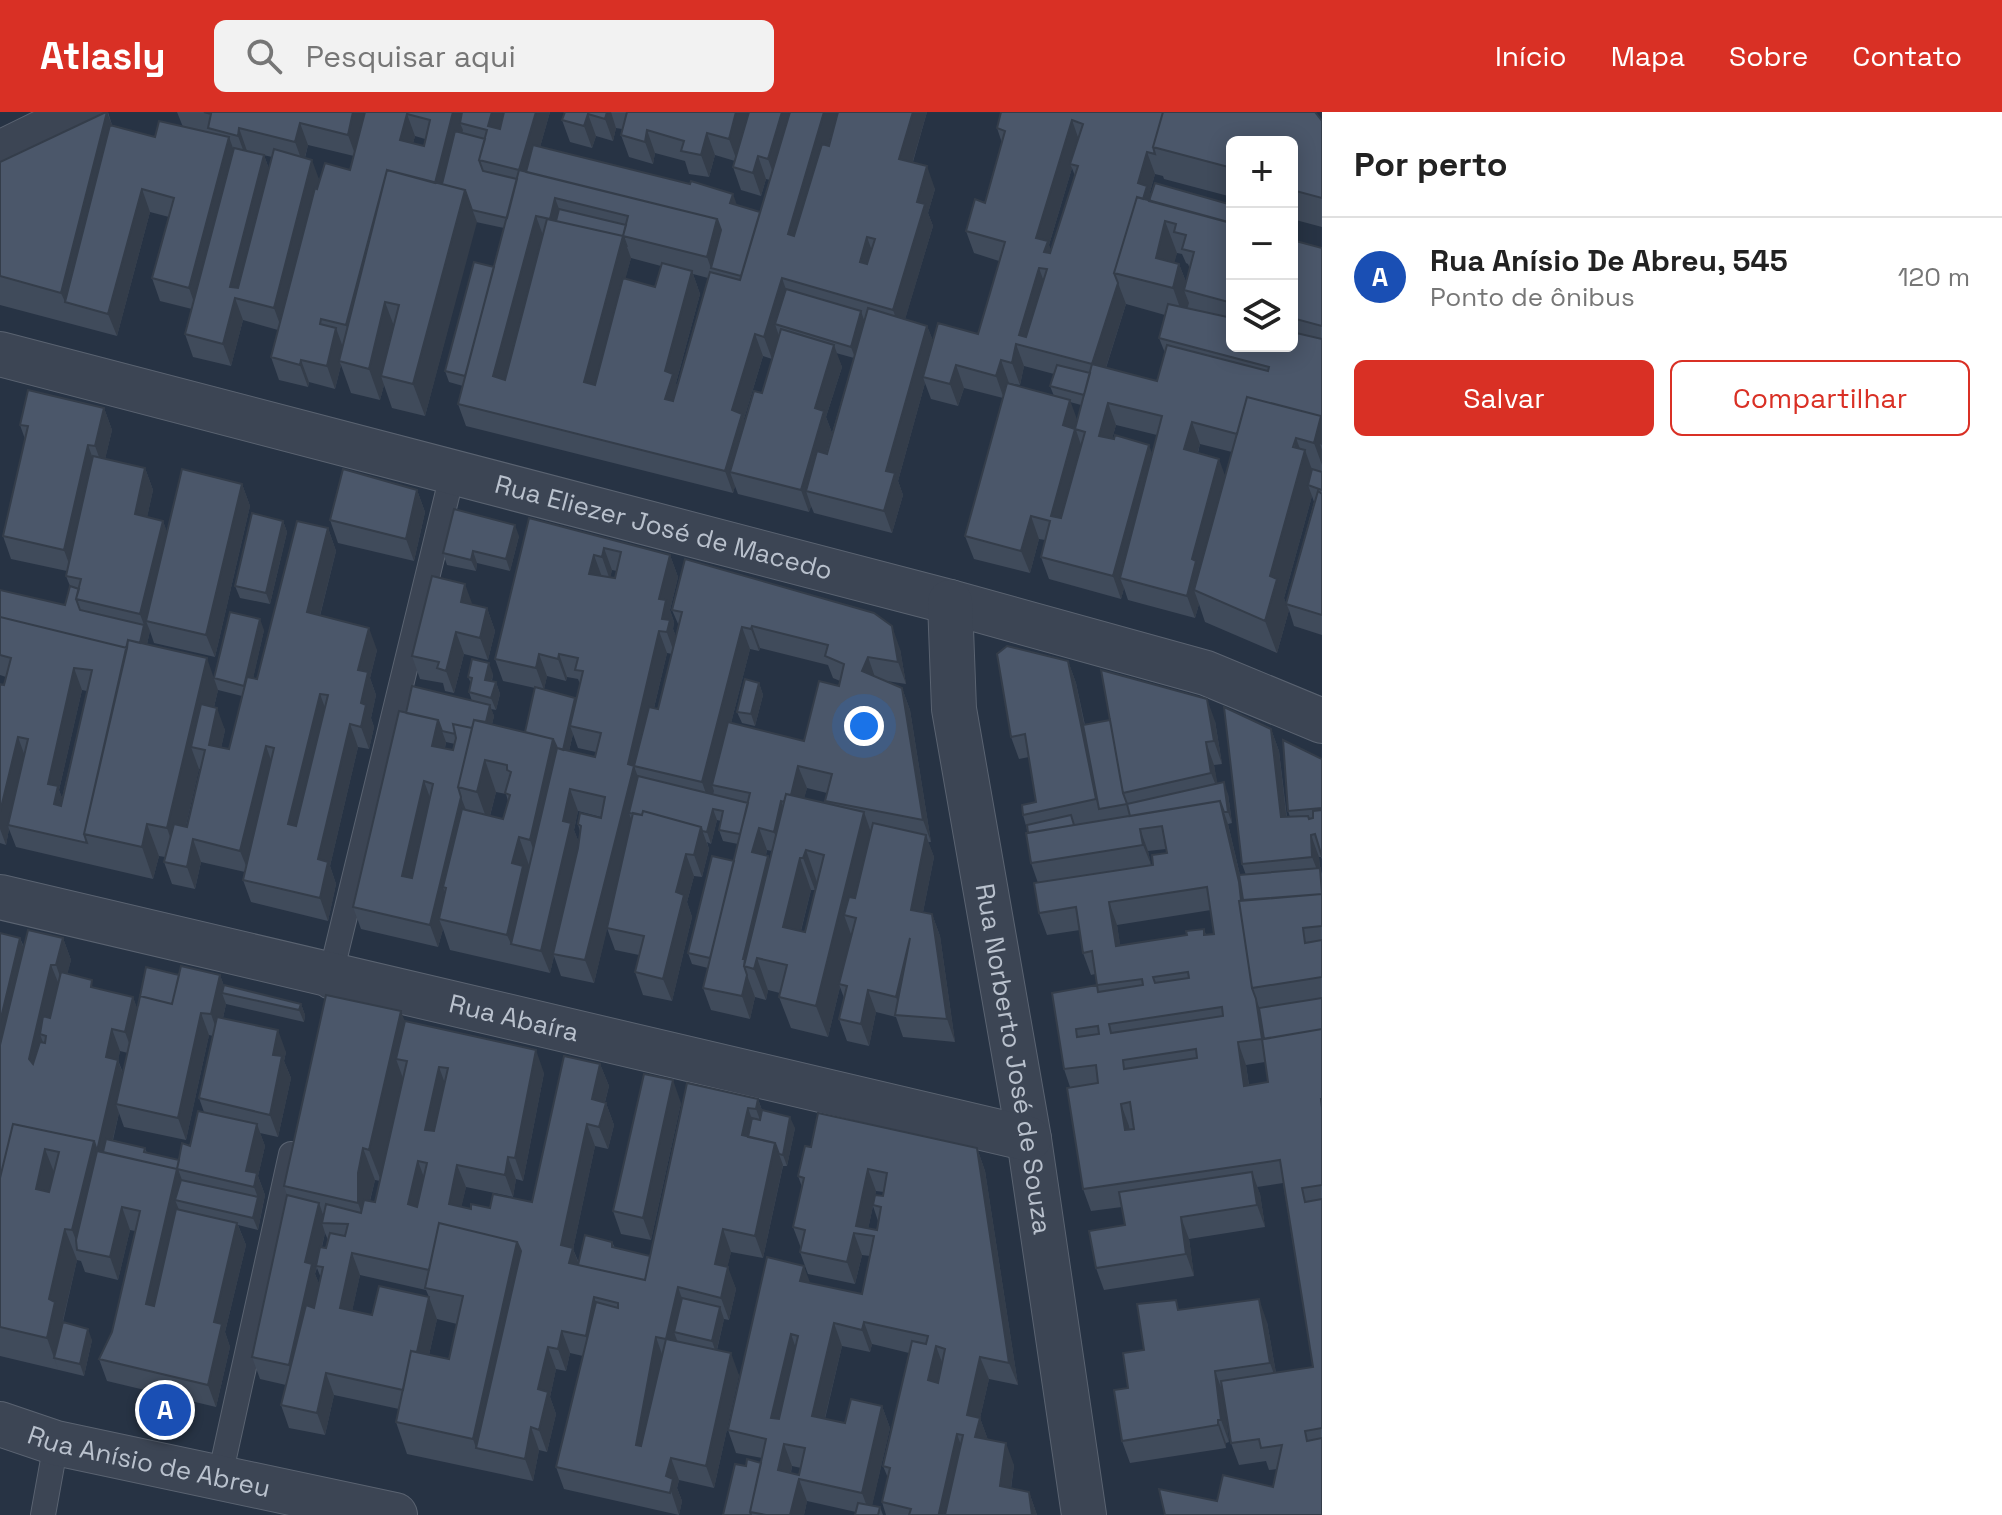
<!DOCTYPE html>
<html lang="pt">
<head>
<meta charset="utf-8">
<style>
	:root { --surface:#fff; --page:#f2f2f2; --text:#222; --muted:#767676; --line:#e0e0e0; --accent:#d93025 }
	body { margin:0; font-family:"Space Grotesk",sans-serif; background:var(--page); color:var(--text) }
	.controls { position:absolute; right:24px; top:24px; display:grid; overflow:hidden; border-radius:12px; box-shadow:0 4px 20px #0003 }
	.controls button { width:72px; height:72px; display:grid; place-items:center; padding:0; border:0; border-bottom:2px solid var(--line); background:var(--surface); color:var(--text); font:40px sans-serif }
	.you { position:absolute; left:864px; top:614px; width:28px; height:28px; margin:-20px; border:6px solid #fff; border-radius:50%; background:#1a73e8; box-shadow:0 0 0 12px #1a73e833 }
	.badge { display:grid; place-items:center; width:52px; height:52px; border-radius:50%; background:var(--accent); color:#fff; font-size:26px; font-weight:700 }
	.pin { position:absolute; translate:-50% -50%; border:4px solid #fff; box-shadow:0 2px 8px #0006 }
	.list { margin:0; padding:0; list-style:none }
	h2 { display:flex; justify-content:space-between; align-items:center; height:104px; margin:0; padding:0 32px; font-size:34px }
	h2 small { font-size:26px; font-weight:400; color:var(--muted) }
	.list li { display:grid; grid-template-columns:52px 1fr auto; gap:24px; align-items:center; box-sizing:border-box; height:120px; padding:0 32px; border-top:2px solid var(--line) }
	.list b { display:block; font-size:30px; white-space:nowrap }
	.list p { margin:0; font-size:26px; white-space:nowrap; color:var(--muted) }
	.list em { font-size:26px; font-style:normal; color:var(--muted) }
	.actions { display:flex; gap:16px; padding:24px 32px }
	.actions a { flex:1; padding:18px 0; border:2px solid var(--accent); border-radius:12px; text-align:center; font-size:28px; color:var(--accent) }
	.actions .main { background:var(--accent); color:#fff }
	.icon { flex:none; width:44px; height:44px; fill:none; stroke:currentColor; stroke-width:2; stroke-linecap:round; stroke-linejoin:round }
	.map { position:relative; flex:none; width:1322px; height:1403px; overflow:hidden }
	header { display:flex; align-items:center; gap:48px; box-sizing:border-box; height:112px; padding:0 40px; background:var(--accent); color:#fff }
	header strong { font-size:38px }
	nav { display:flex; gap:44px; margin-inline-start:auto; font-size:28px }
	.search { width:560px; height:72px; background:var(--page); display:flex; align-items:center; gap:20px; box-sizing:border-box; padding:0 28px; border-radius:12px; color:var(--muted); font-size:30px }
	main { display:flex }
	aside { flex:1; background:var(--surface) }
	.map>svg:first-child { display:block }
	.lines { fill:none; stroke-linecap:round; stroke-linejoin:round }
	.service-casing { stroke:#5a6371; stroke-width:26 }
	.minor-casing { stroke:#5a6371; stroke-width:46 }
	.service { stroke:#3c4554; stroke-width:24 }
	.minor { stroke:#3c4554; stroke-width:44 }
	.wall { fill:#404b5b; fill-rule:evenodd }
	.shaded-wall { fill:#343d4a }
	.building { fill:#4b576a; stroke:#343d4a; stroke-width:2; fill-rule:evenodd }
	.labels { text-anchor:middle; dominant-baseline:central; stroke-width:7; stroke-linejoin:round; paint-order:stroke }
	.street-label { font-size:26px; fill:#b9c1cd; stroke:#202a39 }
</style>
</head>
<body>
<header>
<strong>Atlasly</strong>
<div class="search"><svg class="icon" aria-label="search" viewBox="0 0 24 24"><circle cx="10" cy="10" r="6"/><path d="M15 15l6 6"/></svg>Pesquisar aqui</div>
<nav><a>Início</a><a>Mapa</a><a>Sobre</a><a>Contato</a></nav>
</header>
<main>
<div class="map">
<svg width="1322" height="1403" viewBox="0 0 1322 1403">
	<rect width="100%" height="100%" fill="#273344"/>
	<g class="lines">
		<defs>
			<path id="service" d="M328,874L453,359
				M220,1364L291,1042
				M43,1403L56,1331"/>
			<g id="minor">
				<path d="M0,41L84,0"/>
				<path id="s1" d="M0,242L950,490L1206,561L1322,609"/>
				<path id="s2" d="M950,490L954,597L1029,1027L1084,1403"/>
				<path id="s3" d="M0,785L1029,1027"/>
				<path id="s4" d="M0,1312L56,1331L395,1403"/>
			</g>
		</defs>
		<use href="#service" class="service-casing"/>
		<use href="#minor" class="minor-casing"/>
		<use href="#service" class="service"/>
		<use href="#minor" class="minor"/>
	</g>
	<path class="wall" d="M108,0L112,13L155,25L183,15L177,0H550L540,35L760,100L770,68L766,67L761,84L741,78L733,55L735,49L715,43L709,65L689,62L685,49L655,41L653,52L629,45L621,23L622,17L616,16L613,29L596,24L592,36L570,30L562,8L564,0H927L913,50L935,77L928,101L933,114L905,207L927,214L933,229L978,222L999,149L974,141L966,119L985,91L1002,31L997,16L1001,0L1322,9V115L1292,107V30H1232V85L1164,67L1163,64L1155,62L1150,80L1151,84L1232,93V234H1292V128L1322,136V523L1294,514L1289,498L1277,541L1205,510L1199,492L1195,506L1128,488L1124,476L1121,487L1049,467L1041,445L1045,428L1039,427L1030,461L974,447L965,424L1003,286L964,276L958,294L931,287L925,271L898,369L903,383L892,421L814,401L811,394L809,400L738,382L735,374L733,381L466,314L458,292L463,274L449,270L445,259L494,155L504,116L476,110L425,304L392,296L384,273L380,288L351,281L341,253L335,277L309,270L308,275L279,268L271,245L278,218L243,208L231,254L193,245L185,222L192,197L160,189L152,166L169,105L150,100L117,224L0,193V50ZM415,24L425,27L424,34L413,31ZM308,33L354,44L350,58L320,69L305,46ZM247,39L272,45L269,57L264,43ZM1072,56L1075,64L1051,139L1049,133ZM1177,141L1182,142L1186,151L1188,152L1190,157L1186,170L1179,152L1174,150ZM631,146L661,154L655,175L625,167ZM693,162L708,166L677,274L676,271L700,182ZM1126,192L1165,203L1159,226L1165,241L1157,269L1106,256ZM836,241L854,246L832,321L826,305L842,255ZM763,244L772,247L762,281L745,309L744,307ZM1024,254L1054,262L1050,274L1054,284L1009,272V271L1020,273ZM1070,290L1081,293L1077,309ZM1116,313L1157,323L1152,342L1112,327ZM1200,332L1232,340L1226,364L1198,341ZM1312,384L1314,390L1286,492L1284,486Z
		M104,296L112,318L105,347L145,356L153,378L147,405L163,409L167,421L242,372L250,394L215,545L154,531L150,519L147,532L214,566L264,518L253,566L257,567L328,416L336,439L320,504L377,538L370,566L376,583L371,606L374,615L369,637L358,635L330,754L336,772L328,809L251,790L243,768L245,760L201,750L195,777L172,772L164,750L165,745L159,744L153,767L16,735L9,717L6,733L0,731V572L4,573L6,565L0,563V478L65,493L70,474L66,464L67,459L11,447L3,424L25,327L20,313ZM82,578L87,579L62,686L59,678ZM218,578L242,584L229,637L221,636L225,618L214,595ZM199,657H201L187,715L186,714Z
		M417,378L425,400L414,449L338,431L330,408Z
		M529,406L670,443L678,465L670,498L674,510L673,517L676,525L679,514L672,498L900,537L906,572L887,569L902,576L910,598L931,730H928L934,745L923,800L932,802L940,824L955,930L903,925L896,905L876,900L869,934L847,929L839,907L844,886L840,875L828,925L791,916L779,885L780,881L768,878L766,888L755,885L750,907L711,898L703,876L708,856L692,852L688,841L734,749L738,732L723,729L719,718L721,709L717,708L711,732L707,730L709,737L702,765L694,764L687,790L692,805L672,889L643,883L635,860L639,843L615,838L607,816L594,871L561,864L554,844L550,861L450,838L443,817L438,835L361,817L353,795L406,601L472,589L469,580L471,571L468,565L493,562L492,569L496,570L500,582L496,598L491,597L494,604L492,612L525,620L535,576L503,569L495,547ZM612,458L617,459L615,466L610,465ZM760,536L828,553L833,566L840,569L839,574L804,629L731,611L750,537L759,539ZM667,541L672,542L658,597L654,596ZM547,564L566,569L567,565L578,567L580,572L576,589L575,586L544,577ZM573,622L578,636L596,640L595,645L569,639ZM446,630L455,632L453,638L445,636ZM807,676L827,681L825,689L826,692L804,686ZM496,680L506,682L508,689L503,707L490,704ZM578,699L601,705V706L578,712L580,720L579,731L574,718ZM767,738L772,739L770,748L768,744L766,743ZM817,770L805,820L801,819L811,778H815Z
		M283,409L287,420L270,492L240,486L235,474Z
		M519,424L510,459L477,451L476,459L447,453L443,441Z
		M473,493L487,496L495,519L488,548L464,542L454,581L445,579L443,571L420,567L412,544Z
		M1068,549L1076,571L1085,613L1215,609L1222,652L1214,653L1217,672L1228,682L1232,711L1228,712L1240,763H1246L1242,752L1271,617L1279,639L1287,705H1290L1288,699L1322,647V747L1321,745H1319L1320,756L1322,762V1403L1217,1389L1273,1375L1277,1357L1269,1358L1266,1349L1239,1353L1231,1331L1223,1281L1229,1330L1226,1331V1336L1130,1351L1122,1329L1128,1276L1144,1238L1180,1198L1267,1210L1276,1261L1313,1255L1283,1071L1257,1075L1260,1082L1265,1115L1189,1127L1194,1164L1104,1178L1096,1156L1125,1113L1122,1095L1091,1099L1083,1077L1070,975L1064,957L1052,881L1097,873L1095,862L1091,863L1083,841L1080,818L1047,823L1039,801L1038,771L1031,751L1028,721L1023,703L1036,690L1029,645L1019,647L1011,625ZM1166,737L1167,741L1153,753H1151L1148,739ZM1211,798L1214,822L1206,823L1204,817L1187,823L1120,833L1117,813ZM1265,950L1268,970L1249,973L1246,953Z
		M759,571L763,583L755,614L742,611L737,600Z
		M0,821L20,826L24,835L63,826L71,848L67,862L95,876L133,885L137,897L179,863H220L224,874L301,892L305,903L304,910L226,892L223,906L286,940L284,949L291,966L278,1025L260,1021L265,1034L258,1064L265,1083L258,1118L238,1113L246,1133L225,1220L230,1235L216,1295L107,1269L99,1247L112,1220L135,1119L130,1118L118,1168L85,1160L81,1149L77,1148L63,1210L92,1228L84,1264L0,1244ZM209,923L213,924L199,986L204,1000L190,1034L179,1048L147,1041L145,1036L113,1028L119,1001L124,1015L186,1028ZM120,939L128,941L123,961L118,948Z
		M405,909L544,961L523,1069L516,1067L513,1085L466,1075L461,1095L471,1097L490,1096L532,1090L600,952L609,974L605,990L606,991L614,1013L608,1037L595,1034L573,1137L579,1151L612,1130L615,1136L650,1144L687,971L758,987L762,998L795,1016L787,1054H783L763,1146L731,1140L727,1155L736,1177L729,1208L724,1207L717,1238L739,1263L714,1376L679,1368L677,1376L682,1389L679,1403L564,1377L556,1355L583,1244L570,1241L566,1259L556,1257L550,1285L556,1302L547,1340L539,1338L533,1369L407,1342L396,1310L399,1297L334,1283L325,1323L289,1316L281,1293L286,1273L260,1267L252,1245L287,1083L284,1074ZM375,1068L380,1069L375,1090L370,1089ZM325,1121L328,1128L326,1136L322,1135ZM317,1156L321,1166L319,1172L315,1162ZM360,1163L426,1178L429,1185L372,1203L352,1199ZM437,1207L457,1212L449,1247L429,1243Z
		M681,991L651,1128L621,1122L613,1099Z
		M811,1035L977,1036L985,1059L1018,1273L989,1267L980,1306L988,1328L1014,1353L1011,1377L1029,1380L1037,1403H886L882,1390L888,1366L883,1354L909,1241L872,1232L870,1240L842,1234L825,1307L845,1311L882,1294L890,1316L872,1393L880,1395L883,1403H855L856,1400L807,1389L804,1403H723L746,1354L761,1351L762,1346L736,1341L728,1318L810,1171L862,1182L870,1144L862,1143L855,1172L808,1162L800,1140L801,1136L793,1115L802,1075L798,1064ZM876,1079L884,1080L883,1084L875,1083ZM873,1094L878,1109L877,1118L868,1117ZM792,1354L801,1356L799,1363L791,1361Z"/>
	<path class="shaded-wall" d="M107,0L119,31L65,190L61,181Z
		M353,0H366L356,45L348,23Z
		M453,0H467L460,11L463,18L444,91L433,79Z
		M492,0H506L496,37L488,14Z
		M536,0H550L530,71L519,58Z
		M607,0H611L616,16L613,29L605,7Z
		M736,0H751L737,49L729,27Z
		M782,0H797L776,69L768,47Z
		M824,0H838L796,144L788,122Z
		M913,0H927L907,69L899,47Z
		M407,2L415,24L408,50L400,28Z
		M588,2L596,24L592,36L584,14Z
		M1072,8L1080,31L1070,52L1072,56L1049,133L1056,152L1052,162L1036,126Z
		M300,11L308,33L303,52L295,30Z
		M239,16L247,39L246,46L238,24Z
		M647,18L655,41L653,52L645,30Z
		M707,21L715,43L709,65L701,43Z
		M229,25L237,47L197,199L189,176Z
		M1147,40L1155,62L1150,80L1155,97L1149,117L1138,71Z
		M264,43L272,66L235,186L243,208L231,254L223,232L230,175Z
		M758,44L766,67L761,84L753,61Z
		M312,48L320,70L282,218L274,196Z
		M927,54L935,77L928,101L933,114L901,221L893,198L917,90Z
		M142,77L150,100L117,224L108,202Z
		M465,78L477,110L425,304L413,272Z
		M380,80L355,236L346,213Z
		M733,82L737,93L730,91Z
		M555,86L563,108L561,120L550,107Z
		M1232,93V120L1223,127Z
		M536,104L544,126L501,286L493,264Z
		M717,107L726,129L711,156L707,145Z
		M1165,109L1177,141L1168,175L1156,146Z
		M623,124L631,146L592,292L584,270Z
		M867,125L875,147L868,172L860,150Z
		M1179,152L1190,180L1184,178L1189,191L1184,207L1173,176Z
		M1039,156L1047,178L1030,236L1019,223Z
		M692,159L700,182L676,271L681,284L673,309L665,287V259Z
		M782,166L790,189L775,212L779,224L772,247L764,225Z
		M1118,171L1126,192L1100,274L1092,252Z
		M385,190L397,222L381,264L384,273L380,288L369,257Z
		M861,199L865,211L855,246L851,235Z
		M927,214L936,236L923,265L925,271L898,369L903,383L892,421L884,399L886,359Z
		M336,216L344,238L339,249L341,253L335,277L327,254Z
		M755,222L763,244L744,307L751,324L730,360L735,374L733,381L725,359L732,298Z
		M1016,232L1024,254L1020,273L1012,251Z
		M834,233L842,255L826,305L832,321L815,381L806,379L811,394L809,400L801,378L815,296Z
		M301,248L309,270L308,275L300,253Z
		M1001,248L1009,271L1004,287L996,264Z
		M956,253L964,276L958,294L950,272Z
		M1070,288L1078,310L1076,318L1083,339L1059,426L1051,404L1063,313Z
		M1108,291L1116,313L1107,346L1099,324Z
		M104,296L112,318L103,356L95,334Z
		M1321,304L1322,308V333L1320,332L1322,338V353L1314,331Z
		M1192,310L1200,332L1192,359L1184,337Z
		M1296,326L1303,345L1305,338L1316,369L1308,373L1312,384L1284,486L1289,498L1277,541L1265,509L1270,464Z
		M88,333L96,355L72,460L64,438Z
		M1149,333L1157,355L1120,466L1124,476L1121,487L1113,464Z
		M1219,347L1227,369L1194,478L1199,492L1195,506L1187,484L1192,447Z
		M145,356L153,378L143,424L135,402Z
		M242,372L250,394L215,545L206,523Z
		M417,378L425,400L414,449L406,427Z
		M1031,404L1039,427L1030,461L1021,439Z
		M163,409L171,431L146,509L150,519L102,726L89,723L144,513L140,502Z
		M283,409L287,420L270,492L266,481Z
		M515,413L519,424L510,459L506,447Z
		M328,416L336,439L315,523L307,500Z
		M604,436L612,458L610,468L602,445Z
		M473,439L477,451L476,459L471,448Z
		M594,443L602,465L589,462Z
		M670,443L678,465L670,498L674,510L673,517L678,530L675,543L662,507L659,487Z
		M465,472L473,494L461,490Z
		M487,496L495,519L488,548L480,526Z
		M260,507L264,518L249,585L244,574Z
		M752,514L760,536L759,539L751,517Z
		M892,514L900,537L906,572L898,550Z
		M742,515L750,537L715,674L712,673L714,679L710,693L702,670Z
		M369,516L377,538L370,566L376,583L371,606L374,615L369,637L361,615V591L358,558Z
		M659,519L667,541L640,655L634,654L642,676L629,701L633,712L594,871L585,848L628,652Z
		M456,520L464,542L454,581L446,559Z
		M539,542L547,564L544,578L536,556Z
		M559,542L567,565L566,569L558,547Z
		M868,545L876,568L862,559Z
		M207,546L218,578L204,637L191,635L199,657L178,748L167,716Z
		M1068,549L1076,571L1101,697H1099L1096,687Z
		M489,551L493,562L489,579L485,568Z
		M74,556L82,578L59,678L66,697L62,714L48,672Z
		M496,570L500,582L496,598L491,586Z
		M759,571L763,583L755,614L751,602Z
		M902,576L910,598L931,730L923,708Z
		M320,582L328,604L297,734L288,712Z
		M575,586L579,598L570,614L573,622L541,760L530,728L553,627Z
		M1207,587L1215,609L1222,652L1214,629Z
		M490,593L494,604L476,680L463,676Z
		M217,596L225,618L217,655L209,633Z
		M438,608L446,630L440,656L432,634Z
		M350,612L358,635L330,754L336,772L328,809L320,786L318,747Z
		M1271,617L1279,639L1289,728L1281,705Z
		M18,625L26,647L8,713L9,717L6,733L0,717V700Z
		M1206,630L1214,653L1220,684L1211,661Z
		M266,634L274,656L249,761L240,739Z
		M485,648L496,680L488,711L477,680Z
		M798,654L807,676L797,714L789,691Z
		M424,669L432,691L410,786L402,764Z
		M1224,670L1228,682L1232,711L1228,700Z
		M570,677L578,699L574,718L580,733L553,842L554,844L550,861L541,839L563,709Z
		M461,685L469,706L446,776L443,775L449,792L439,807L443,817L438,835L430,813Z
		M781,689L789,711L782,742L774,720Z
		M1220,689L1228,712L1247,793L1254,876Z
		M713,697L717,708L711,732L707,720Z
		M864,700L875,732L856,806L844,803L852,825L839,872L840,875L828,925L816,894Z
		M147,712L159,744L153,767L142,735Z
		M701,715L709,737L702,765L694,743Z
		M759,716L767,738L761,762L752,740Z
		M1140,717L1148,739L1152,755L1143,733Z
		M926,723L934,745L919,820L911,798Z
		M1311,723L1319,745L1321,768L1312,745Z
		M519,725L530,756L511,832L507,823L512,751Z
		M193,727L201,750L195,777L187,755Z
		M806,738L817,770L815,778L803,746Z
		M686,742L694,764L687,790L692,805L672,889L663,867L676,780Z
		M768,744L776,766L757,846L768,878L766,888L754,857L743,847Z
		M800,746L811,778L794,846L783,815Z
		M1109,790L1117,813L1124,856L1116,834Z
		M932,802L940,824L955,930L947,907Z
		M20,826L24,837L2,932L0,927V910Z
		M63,826L71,848L64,876L56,853Z
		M910,826L902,903L896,885Z
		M51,853L60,875L46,924L40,922L45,936L37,969L29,947Z
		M220,863L227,882L222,881L226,892L219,925L211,902Z
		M747,863L755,885L750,907L742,884Z
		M868,878L876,900L869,934L861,912Z
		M133,885L141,907L133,942L125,920Z
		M1256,887L1264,908L1268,937L1262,927Z
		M301,892L305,903L304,910L299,898Z
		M401,899L413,931L407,949L396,947L404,969L381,1069L369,1038Z
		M201,901L209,923L186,1028L178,1006Z
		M112,917L120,939L118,949L126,970L116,992L119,1001L107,1051L80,1138L72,1118Z
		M278,918L286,940L284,949L291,966L278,1025L270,1003L273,943Z
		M1238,930L1246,953L1252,996L1244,974Z
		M536,938L544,961L523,1069L515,1046Z
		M600,952L609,974L600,1009L592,987Z
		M439,955L447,977L433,1040L425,1018Z
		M673,968L681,991L651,1128L643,1106Z
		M758,987L766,1010L764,1019L756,997Z
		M606,991L614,1013L608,1037L599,1015Z
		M1121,992L1129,1014L1133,1040L1125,1018Z
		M748,996L756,1018L752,1036L742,1023Z
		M790,1005L795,1016L787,1054L783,1043Z
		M257,1012L265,1034L258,1064L265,1083L262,1097L254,1075L246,1059Z
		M587,1012L595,1034L573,1137L581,1158L577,1173L561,1133Z
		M775,1031L783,1053L763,1146L755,1124Z
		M363,1036L375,1068L369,1092V1123L358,1091V1061Z
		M977,1036L985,1059L1018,1273L1009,1251Z
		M45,1037L57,1068L47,1109L36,1077Z
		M508,1045L516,1067L513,1085L505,1063Z
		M418,1049L426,1071L416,1115L408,1092Z
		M457,1053L466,1075L457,1114L449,1092Z
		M177,1057L185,1079L175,1088L180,1100L154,1215L146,1192Z
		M868,1057L876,1079L867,1123L856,1114Z
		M1252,1060L1260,1082L1265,1115L1257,1093Z
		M258,1085L262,1097L258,1118L253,1106Z
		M319,1091L326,1111H322L325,1121L315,1162L320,1174L297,1275L289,1253L305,1150Z
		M122,1095L130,1118L118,1168L110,1145Z
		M1181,1105L1189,1127L1194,1164L1186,1142Z
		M237,1111L246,1133L225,1220L230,1235L216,1295L208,1273L214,1210Z
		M65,1117L77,1148L54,1246L58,1257L47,1226L49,1187Z
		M723,1117L731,1140L723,1174L715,1152Z
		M854,1121L862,1143L855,1172L847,1150Z
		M517,1130L529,1162L476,1336L473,1327Z
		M352,1141L360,1163L348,1218L340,1196Z
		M804,1154L812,1176L800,1169Z
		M728,1155L736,1177L729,1208L721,1186Z
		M678,1175L686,1198L674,1220L678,1231L666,1227Z
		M429,1185L437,1207L416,1301L408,1279Z
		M594,1185L602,1208L594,1246L586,1224Z
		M1259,1187L1267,1210L1278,1273L1270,1251Z
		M720,1195L724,1207L716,1241L712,1229Z
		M864,1210L872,1232L870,1240L862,1218Z
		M834,1211L842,1234L820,1326L812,1304Z
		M88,1217L92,1228L84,1264L80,1252Z
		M562,1219L570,1241L566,1259L558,1237Z
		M791,1222L799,1245L779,1328L771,1306Z
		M656,1225L664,1248L644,1355L636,1333Z
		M936,1234L944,1256L936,1290L928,1268Z
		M548,1235L556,1257L550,1285L556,1302L547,1340L539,1318L538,1277Z
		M731,1241L739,1263L714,1376L706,1354Z
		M980,1245L989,1267L980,1306L988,1328L983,1347L967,1303Z
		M1215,1259L1223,1281L1229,1330L1221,1308Z
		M326,1261L334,1283L325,1323L317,1301Z
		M882,1294L890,1316L870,1403L862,1381Z
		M1218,1308L1226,1331V1336L1218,1313Z
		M531,1315L539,1338L533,1369L525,1347Z
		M957,1322L965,1344L952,1403L939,1401Z
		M1006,1331L1014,1353L1008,1397L1000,1374Z
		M784,1332L792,1354L786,1380L778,1358Z
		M671,1346L679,1368L677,1376L682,1389L679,1403L666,1364Z
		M799,1367L807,1389L804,1403H790Z
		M1029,1380L1037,1403H1032Z"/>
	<path class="building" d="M106,0H107L61,181L0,164V50Z
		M204,0H353L348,23L300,11L295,30L239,16L238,24L208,16L211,2Z
		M365,0H453L435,71L387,58L346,213L321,207L320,212L336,216L327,254L301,248L300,253L271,245L315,76L317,77L325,51L350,58ZM407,2L430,8L424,34L400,28Z
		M462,0H492L488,14L500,17L504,0H536L519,58L717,107L707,145L623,124L628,104L555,86L550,107L536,104L493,264L505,268L547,107L623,124L584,270L595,273L623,166L655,175L662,151L692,159L665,259L673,262L665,287L673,289L710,160L740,168L790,0H824L788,122L794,124L822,32L829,34L838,0H913L899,47L927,54L917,90L925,92L893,198L782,166L764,225L755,222L732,298L742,302L725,359L458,292L519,58L479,48L487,18L460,11ZM867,125L875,127L867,152L860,150Z
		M565,0H607L605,7L588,2L584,14L562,8Z
		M627,0H736L729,27L707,21L701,43L681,39L684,29L647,18L645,30L621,23Z
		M749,0H782L768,47L758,44L753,61L733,55Z
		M1001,0H1163L1153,35L1155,42L1147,40L1138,71L1147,74L1143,87L1137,85L1114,161L1118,171L1092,252L1157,269L1167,233L1268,259L1269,255L1159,226L1168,192L1232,206V234H1292V220L1322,227V308L1321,304L1247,285L1237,322L1192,310L1184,337L1219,347L1192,447L1196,449L1187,484L1120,466L1162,304L1108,291L1099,324L1114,327L1115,323L1149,333L1113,464L1041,445L1050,409L1031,404L1021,439L965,424L1007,271L1070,288L1063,313L1075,317L1051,404L1061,406L1085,320L1075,317L1092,252L1016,232L1012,251L1001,248L996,264L956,253L950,272L923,265L938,211L978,222L1005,130L966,119L975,87L985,91L1005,19L997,16ZM1072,8L1083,12L1070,52L1078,54L1050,141L1044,140L1048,129L1036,126ZM1039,156L1047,157L1026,225L1019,223Z
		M1163,0H1315L1322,9V86L1292,78V30H1232V56L1153,35Z
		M159,9L229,25L189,176L152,166L174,86L142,77L108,202L65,190L110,13L155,25Z
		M455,19L485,27L479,48L483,59L517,67L507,106L472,98L465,78L442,72Z
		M533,33L690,72L691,69L733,82L730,91L760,100L741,164L711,156L721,118L717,107L526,60Z
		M234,36L264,43L230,175L238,176L274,37L312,48L274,196L235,186L223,232L185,222Z
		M387,58L465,78L413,272L381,264L399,193L385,190L369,257L339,249Z
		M1155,71L1232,93L1227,110L1149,89Z
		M1137,85L1232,111V191L1184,178L1194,140L1182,137L1186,123L1174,120L1176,112L1165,109L1156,146L1179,152L1173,176L1114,161Z
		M559,97L626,113L623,124L627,135L623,124L556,109Z
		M1292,128L1322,136V214L1292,206Z
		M474,150L494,155L465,264L445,259Z
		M786,177L861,199L851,235L775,212Z
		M868,196L927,214L886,359L895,361L884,399L806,379L817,339L827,342Z
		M781,217L834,233L815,296L824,299L801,378L730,360L754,279L762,281Z
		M1057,253L1090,261L1084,283L1050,274Z
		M28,278L104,296L95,334L88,333L64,438L3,424L28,314L20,313Z
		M1247,285L1321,304L1314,331L1296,326L1293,335L1305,338L1270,464L1277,467L1265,509L1194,478Z
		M93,344L145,356L135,402L163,409L140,502L76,487L81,467L66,464Z
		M182,357L242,372L206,523L146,509Z
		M343,357L417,378L406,427L330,408Z
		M1312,357L1322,360V378L1308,373Z
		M1318,379L1322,382V503L1286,492Z
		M454,397L515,413L506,447L473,439L471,448L443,441Z
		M252,401L283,409L266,481L235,474Z
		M529,406L670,443L659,487L666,488L662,507L670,508L667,520L659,519L628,652L634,654L649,595L658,597L682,500L672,498L685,447L874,501L892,514L898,550L868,545L862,559L902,576L923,708L825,689L832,662L798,654L791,683L786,682L784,690L781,689L774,720L759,716L752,740L768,744L743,847H745L744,854L747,863L742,884L703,876L750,681L712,673L728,610L804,629L819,569L839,574L844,552L825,544L828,533L752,514L751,517L742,515L702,670L634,654L585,848L553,842L578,736L581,714L578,712L580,701L601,706L605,685L570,677L563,709L571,711L541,839L511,832L557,636L595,645L601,621L570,614L583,559L575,558L578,546L559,542L558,547L539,542L536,556L495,547ZM604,436L621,440L615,466L589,462L594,443L602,445Z
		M297,409L328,416L307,500L369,516L358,558L368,560L361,591L366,593L361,615L350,612L318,747L328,750L320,786L243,768L274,636L266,634L240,739L193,727L187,755L164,750L174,712L187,715L205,638L191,635L201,592L217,596L209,633L229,637L247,565L257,567ZM320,582L328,583L296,714L288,712Z
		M432,464L465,472L461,490L487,496L480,526L456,520L446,559L437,556L439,550L412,544Z
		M70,474L79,477L76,487L80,498L144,513L140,531L128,528L127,536L0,505V478L65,493Z
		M230,500L260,507L244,574L214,566Z
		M0,505L127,536L84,722L87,731L8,713L28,627L18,625L0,700V572L4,573L11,546L0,543ZM74,556L92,558L61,694L54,692L58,674L48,672Z
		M128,528L207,546L167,716L147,712L142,735L84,722Z
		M1007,534L1068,549L1096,687L1023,703L1022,693L1036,690L1025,622L1011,625L997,542Z
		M472,547L489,551L485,568L496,570L491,586L469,580L472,566L468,565Z
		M1101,558L1207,587L1214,629L1206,630L1211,661L1123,681Z
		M745,567L759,571L751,602L737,600Z
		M412,574L490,593L486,610L474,608L472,616L453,612L455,622L442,619L438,608L406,601Z
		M535,575L575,586L563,638L557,636L553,627L525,620Z
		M1224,595L1271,617L1281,705L1308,704L1309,707L1313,706V699L1322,698V745L1315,722L1311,723L1312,745L1242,752Z
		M399,599L438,608L432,634L453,638L456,626L453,612L472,616L458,675L461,685L430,813L353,795ZM424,669L433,672L412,766L402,764Z
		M474,608L553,627L530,728L519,725L512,751L523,754L507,823L439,807L446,776L443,775L462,697L503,707L510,683L505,681L511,660L507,658V653L485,648L477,680L458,675Z
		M1110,608L1123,681L1127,692L1099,697L1083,613Z
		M1283,628L1322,647V696L1288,699Z
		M638,664L748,691L740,722L719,718L723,699L713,697L707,720L702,719L701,715L643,699L642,703L629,701Z
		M1224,670L1228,700H1224L1220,689L1130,704L1127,692Z
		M786,682L864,700L816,894L779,885L787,853L757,846L754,857L744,854ZM806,738L824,743L805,820L783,815L800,746H803Z
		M1220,689L1239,770L1241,788L1239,789L1252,876L1256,887L1262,927L1238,930L1244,974L1268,970L1262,927L1322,917V987H1321L1322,996V1073L1302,1076L1305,1090L1322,1087V1316L1305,1319L1307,1329L1322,1326V1403H1165L1159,1377L1217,1389L1223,1363L1273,1375L1282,1333L1261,1336L1259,1327L1231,1331L1221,1269L1313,1255L1280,1048L1083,1077L1067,976L1098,971L1096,953L1064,957L1052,881L1097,873L1092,839L1083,841L1076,795L1039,801L1034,771L1153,753L1152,743L1167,741L1162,714L1140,717L1143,733L1031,751L1026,721ZM1207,775L1214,822L1204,823V817L1186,819L1187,823L1116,834L1109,790ZM1188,860L1189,866L1155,871L1153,865ZM1142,867L1143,873L1098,880L1097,873ZM1222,895L1223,904L1111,921L1109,912ZM1098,914L1099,922L1077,925L1076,917ZM1196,937L1197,946L1124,957L1123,948ZM1130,990L1134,1017L1125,1018L1121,992Z
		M643,699L701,715L694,743L686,742L676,780L684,783L663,867L635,860L644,824L607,816L633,701L642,703Z
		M1071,703L1074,713L1028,721L1027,713Z
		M873,711L926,723L911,798L932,802L947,907L895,903L910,826L896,885L868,878L861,912L839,907L847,874L839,872L856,806L844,803L849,785L855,786Z
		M712,744L734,749L710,846L688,841Z
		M1320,756L1322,782L1243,788L1239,763Z
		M1322,782V814L1303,816L1305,831L1322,828V865L1252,876L1239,789Z
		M28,818L63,826L56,853H51L29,947L33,952L40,930L45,931L46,924L40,922L43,904L50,906L61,860L92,868L91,875L133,885L125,920L112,917L106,945L118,948L97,1039L94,1029L13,1012L0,1066V933Z
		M0,821L20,826L0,910Z
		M181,854L220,863L211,902L201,901L178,1006L116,992L140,884L172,892Z
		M146,855L179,863L172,892L140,884L138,894Z
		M224,873L301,892L299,898L222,881Z
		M326,883L401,899L369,1038L363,1036L358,1061V1091L284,1074Z
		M1322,886V917L1264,927L1259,896Z
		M217,905L278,918L273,943L282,944L270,1003L199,986Z
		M405,909L536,938L515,1046L508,1045L505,1063L457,1053L449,1092L471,1097V1092L490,1096L493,1082L532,1090L564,944L600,952L592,987L606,991L599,1015L587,1012L561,1133L573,1136L569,1151L645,1168L687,971L758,987L756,997L748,996L742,1023L775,1031L755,1124L723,1117L715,1152L728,1155L721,1186L678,1175L666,1227L731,1241L706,1354L671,1346L666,1364L673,1367L670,1381L556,1355L596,1190L618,1196V1191L594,1185L586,1224L562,1219L558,1237L548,1235L538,1277L548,1280L539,1318L531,1315L525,1347L476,1336L521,1139L517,1130L439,1111L429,1158L352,1141L340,1196L372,1203L379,1174L429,1185L417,1240L411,1239L403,1278L326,1261L317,1301L281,1293L306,1193L314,1196L323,1155L316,1154L320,1135L326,1136L330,1121L345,1124L348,1112L322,1111L326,1092L361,1101L364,1088L375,1090L407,949L396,947ZM439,955L448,956L434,1019L425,1018ZM418,1049L427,1051L417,1095L408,1092ZM656,1225L666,1227L641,1334L636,1333Z
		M644,962L673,968L643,1106L613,1099Z
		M762,998L790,1005L783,1043L779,1042L775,1031L748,1025L752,1006L760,1008Z
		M198,999L257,1012L246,1059L257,1061L254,1075L177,1057L182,1031L190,1034Z
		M818,1001L977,1036L1009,1251L980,1245L967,1303L980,1306L975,1325L1006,1331L1000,1374L1029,1380L1032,1403H909L911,1397L882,1390L890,1356L883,1354L912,1229L926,1232L928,1224L864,1210L862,1218L834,1211L812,1304L845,1311L851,1287L882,1294L862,1381L799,1367L790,1403H766L750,1400L766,1327L728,1318L767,1145L804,1154L800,1169L862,1182L874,1124L854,1121L847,1150L800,1140L805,1118L793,1115L804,1066L798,1064L805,1034L811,1035ZM868,1057L887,1061L883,1084L875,1083L873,1093L881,1095L877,1118L856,1114ZM791,1222L798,1224L779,1307L771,1306ZM936,1234L945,1237L938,1271L928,1268ZM957,1322L963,1323L945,1403L939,1401ZM784,1332L805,1336L799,1363L778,1358Z
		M13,1012L94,1029L72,1118L65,1117L49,1187L55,1190L47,1226L0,1215V1066ZM45,1037L59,1040L49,1080L36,1077Z
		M106,1027L145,1036L144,1040L179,1048L177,1057L181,1068L177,1057L103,1040Z
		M97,1039L177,1057L146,1192L154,1194L176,1097L237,1111L214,1210L222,1212L208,1273L99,1247L112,1220L140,1099L122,1095L110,1145L77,1138L76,1128Z
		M1252,1060L1257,1093L1181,1105L1186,1142L1096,1156L1089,1119L1125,1113L1119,1080Z
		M181,1068L258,1085L253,1106L175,1088Z
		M287,1083L319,1091L305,1150L312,1152L289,1253L252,1245Z
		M439,1111L517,1130L473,1327L396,1310L411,1239L449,1247L463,1184L425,1176Z
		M585,1123L612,1130V1135L650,1144L645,1168L578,1153Z
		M682,1186L720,1195L712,1229L674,1220Z
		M1259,1187L1270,1251L1215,1259L1221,1308H1218V1313L1122,1329L1114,1278L1128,1276L1123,1241L1144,1238L1137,1192L1176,1188L1178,1198Z
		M63,1210L88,1217L80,1252L54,1246Z
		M747,1347L761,1351L750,1400L751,1403H723L735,1352L746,1354Z
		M858,1391L880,1395L878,1403H855Z"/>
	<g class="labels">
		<g class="street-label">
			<text stroke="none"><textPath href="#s1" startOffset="686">Rua Eliezer José de Macedo</textPath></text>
			<text stroke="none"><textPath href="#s3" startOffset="528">Rua Abaíra</textPath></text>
			<text stroke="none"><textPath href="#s2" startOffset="462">Rua Norberto José de Souza</textPath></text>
			<text stroke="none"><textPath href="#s4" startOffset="154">Rua Anísio de Abreu</textPath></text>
		</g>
	</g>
</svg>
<div class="controls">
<button>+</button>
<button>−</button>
<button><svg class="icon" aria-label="layers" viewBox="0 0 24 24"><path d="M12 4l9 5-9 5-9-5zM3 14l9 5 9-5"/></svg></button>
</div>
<div class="you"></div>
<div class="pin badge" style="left:165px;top:1298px;background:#1a4fb4">A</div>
</div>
<aside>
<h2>Por perto<small></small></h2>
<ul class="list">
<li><span class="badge" style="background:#1a4fb4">A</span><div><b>Rua Anísio De Abreu, 545</b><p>Ponto de ônibus</p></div><em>120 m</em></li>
</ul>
<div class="actions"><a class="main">Salvar</a><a>Compartilhar</a></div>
</aside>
</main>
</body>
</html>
